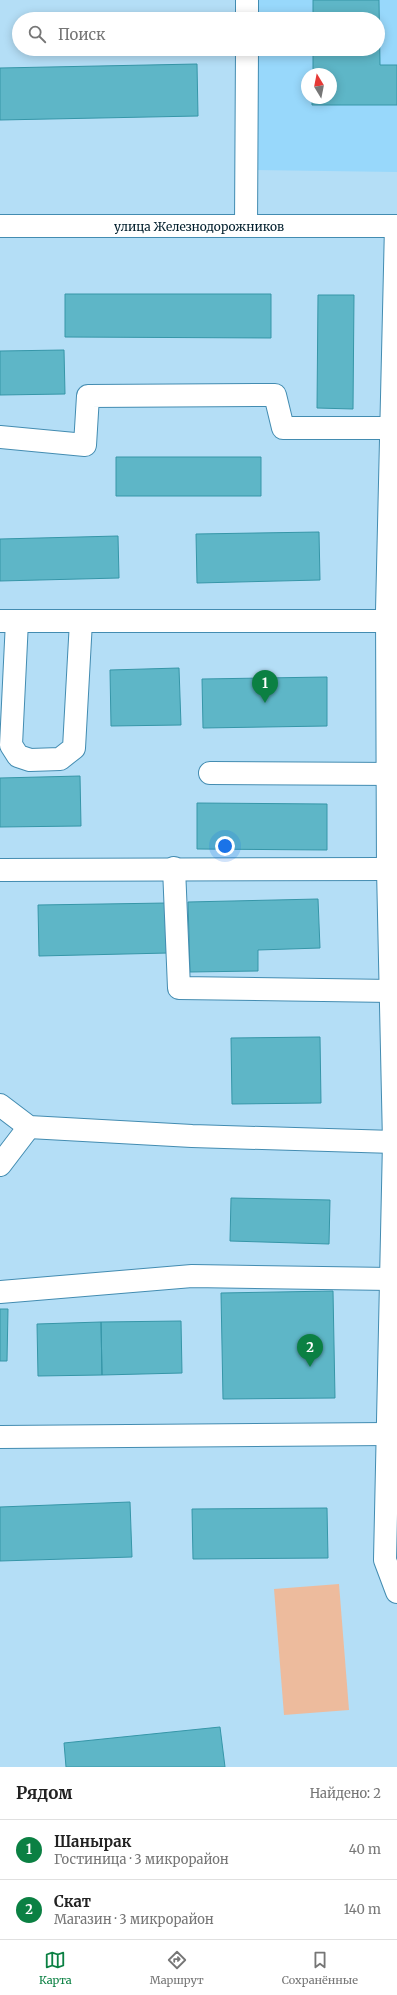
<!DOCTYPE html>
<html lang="ru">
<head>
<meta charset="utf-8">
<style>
	:root { --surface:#fff; --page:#f2f2f2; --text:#222; --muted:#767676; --line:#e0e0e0; --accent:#0b8043 }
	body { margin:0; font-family:Merriweather,serif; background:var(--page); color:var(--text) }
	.compass { position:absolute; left:301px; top:68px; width:36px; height:36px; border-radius:50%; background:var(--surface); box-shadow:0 2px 10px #0003; rotate:350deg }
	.you { position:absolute; left:225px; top:846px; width:14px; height:14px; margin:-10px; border:3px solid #fff; border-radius:50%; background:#1a73e8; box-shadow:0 0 0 6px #1a73e833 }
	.badge { display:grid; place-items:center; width:26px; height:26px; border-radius:50%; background:var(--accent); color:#fff; font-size:13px; font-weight:700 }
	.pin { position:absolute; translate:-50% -33px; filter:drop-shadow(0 1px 2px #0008) }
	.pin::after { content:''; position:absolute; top:21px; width:14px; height:12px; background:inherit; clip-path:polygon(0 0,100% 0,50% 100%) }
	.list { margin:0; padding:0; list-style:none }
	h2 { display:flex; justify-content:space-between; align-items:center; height:52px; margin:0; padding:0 16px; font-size:17px }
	h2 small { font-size:13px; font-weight:400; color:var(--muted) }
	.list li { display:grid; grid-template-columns:26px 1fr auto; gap:12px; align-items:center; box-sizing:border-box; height:60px; padding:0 16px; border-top:1px solid var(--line) }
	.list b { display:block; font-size:15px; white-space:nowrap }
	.list p { margin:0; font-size:13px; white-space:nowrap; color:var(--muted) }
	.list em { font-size:13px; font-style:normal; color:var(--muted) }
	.icon { flex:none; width:22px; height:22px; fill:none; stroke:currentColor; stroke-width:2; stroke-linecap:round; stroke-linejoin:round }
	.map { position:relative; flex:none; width:397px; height:1767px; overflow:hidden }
	.search { position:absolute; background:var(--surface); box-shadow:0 2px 10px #0003; left:12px; right:12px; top:12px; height:44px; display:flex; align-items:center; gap:10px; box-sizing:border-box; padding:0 14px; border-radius:22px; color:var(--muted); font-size:15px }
	.sheet { height:172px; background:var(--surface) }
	nav { display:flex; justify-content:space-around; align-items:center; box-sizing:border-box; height:56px; border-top:1px solid var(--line); background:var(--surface); font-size:11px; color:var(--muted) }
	nav a { display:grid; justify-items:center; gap:2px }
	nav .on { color:var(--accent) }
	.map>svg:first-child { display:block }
	.built { fill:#98d8fb; fill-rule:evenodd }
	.green { fill:#edbb9d }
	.building { fill:#5eb6c7; stroke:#3696a8 }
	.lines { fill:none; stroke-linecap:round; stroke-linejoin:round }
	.minor-casing { stroke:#438cb1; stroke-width:24 }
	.minor { stroke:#fff; stroke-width:22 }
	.labels { text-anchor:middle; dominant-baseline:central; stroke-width:3; stroke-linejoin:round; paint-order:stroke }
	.street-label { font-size:12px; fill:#001e2c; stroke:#b4def6 }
</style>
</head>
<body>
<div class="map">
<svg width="397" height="1767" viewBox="0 0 397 1767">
	<rect width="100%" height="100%" fill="#b4def6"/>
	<path class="built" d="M253,0H397V172L253,170L254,49H378V19H253ZM307,74H331V98H307Z"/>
	<path class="green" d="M339,1584L349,1710L284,1715L274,1589Z"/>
	<path class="building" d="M313,0H379L380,65H397V105H312V98H331V74H313V49H378V19H313Z
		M197,64L198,116L0,120V68Z
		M65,294H271V338L65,337Z
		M318,295H354L353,409L317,408Z
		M64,350L65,394L0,395V351Z
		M116,457H261V496H116Z
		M319,532L320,580L197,583L196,534Z
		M118,536L119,578L0,581V539Z
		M179,668L181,725L111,726L110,670Z
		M327,677V726L203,728L202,679Z
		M80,776L81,826L0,827V778Z
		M197,803L327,804V850L197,849Z
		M318,899L320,948L258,950V971L190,972L188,902Z
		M167,903L168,953L39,956L38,905Z
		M320,1037L321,1103L232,1104L231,1038Z
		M231,1198L330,1200L329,1244L230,1241Z
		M333,1291L335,1398L223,1399L221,1293Z
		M0,1309H8L7,1361H0Z
		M181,1321L182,1373L102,1375L101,1322Z
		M101,1322L102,1375L38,1376L37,1324Z
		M130,1502L132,1557L0,1561V1507Z
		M327,1508L328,1558L193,1559L192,1509Z
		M220,1727L225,1767H66L64,1743Z"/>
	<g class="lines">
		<defs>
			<g id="minor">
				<path d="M247,19V0"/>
				<path d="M246,225L247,49"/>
				<path id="s1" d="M0,226H397"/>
				<path d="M396,226L387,611L388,869L394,1142L385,1560L397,1592"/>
				<path d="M0,437L85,445L88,396L275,395L283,428H391"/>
				<path d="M0,621H387"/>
				<path d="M17,621L11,745L18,756L30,760L60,759L74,748L81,621"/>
				<path d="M210,773L397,774"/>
				<path d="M174,868L179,988L392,991"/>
				<path d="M0,870L388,869"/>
				<path d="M0,1105L29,1127L192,1136L394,1142"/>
				<path d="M0,1165L29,1127"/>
				<path d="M0,1292L192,1276L391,1279"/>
				<path d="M0,1437L388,1434"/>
			</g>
		</defs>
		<use href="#minor" class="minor-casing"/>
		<use href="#minor" class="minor"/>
	</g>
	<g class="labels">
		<g class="street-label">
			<text stroke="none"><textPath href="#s1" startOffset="199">улица Железнодорожников</textPath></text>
		</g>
	</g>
</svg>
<svg class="compass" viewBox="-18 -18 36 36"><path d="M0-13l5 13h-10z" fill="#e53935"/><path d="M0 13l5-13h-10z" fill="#767676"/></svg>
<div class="you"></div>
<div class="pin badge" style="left:265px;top:703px">1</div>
<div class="pin badge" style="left:310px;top:1367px">2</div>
<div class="search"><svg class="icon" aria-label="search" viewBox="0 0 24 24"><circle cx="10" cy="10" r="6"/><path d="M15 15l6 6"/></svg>Поиск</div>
</div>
<section class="sheet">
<h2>Рядом<small>Найдено: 2</small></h2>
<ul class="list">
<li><span class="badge">1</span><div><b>Шанырак</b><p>Гостиница · 3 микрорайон</p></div><em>40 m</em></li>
<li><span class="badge">2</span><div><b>Скат</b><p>Магазин · 3 микрорайон</p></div><em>140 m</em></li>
</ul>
</section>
<nav>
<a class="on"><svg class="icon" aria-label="map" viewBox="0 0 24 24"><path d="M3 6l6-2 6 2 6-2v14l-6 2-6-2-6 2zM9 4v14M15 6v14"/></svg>Карта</a>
<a><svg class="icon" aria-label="directions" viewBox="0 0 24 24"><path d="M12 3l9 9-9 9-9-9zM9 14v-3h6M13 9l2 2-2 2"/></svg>Маршрут</a>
<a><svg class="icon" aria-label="saved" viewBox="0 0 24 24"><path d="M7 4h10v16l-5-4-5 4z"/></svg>Сохранённые</a>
</nav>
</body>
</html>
